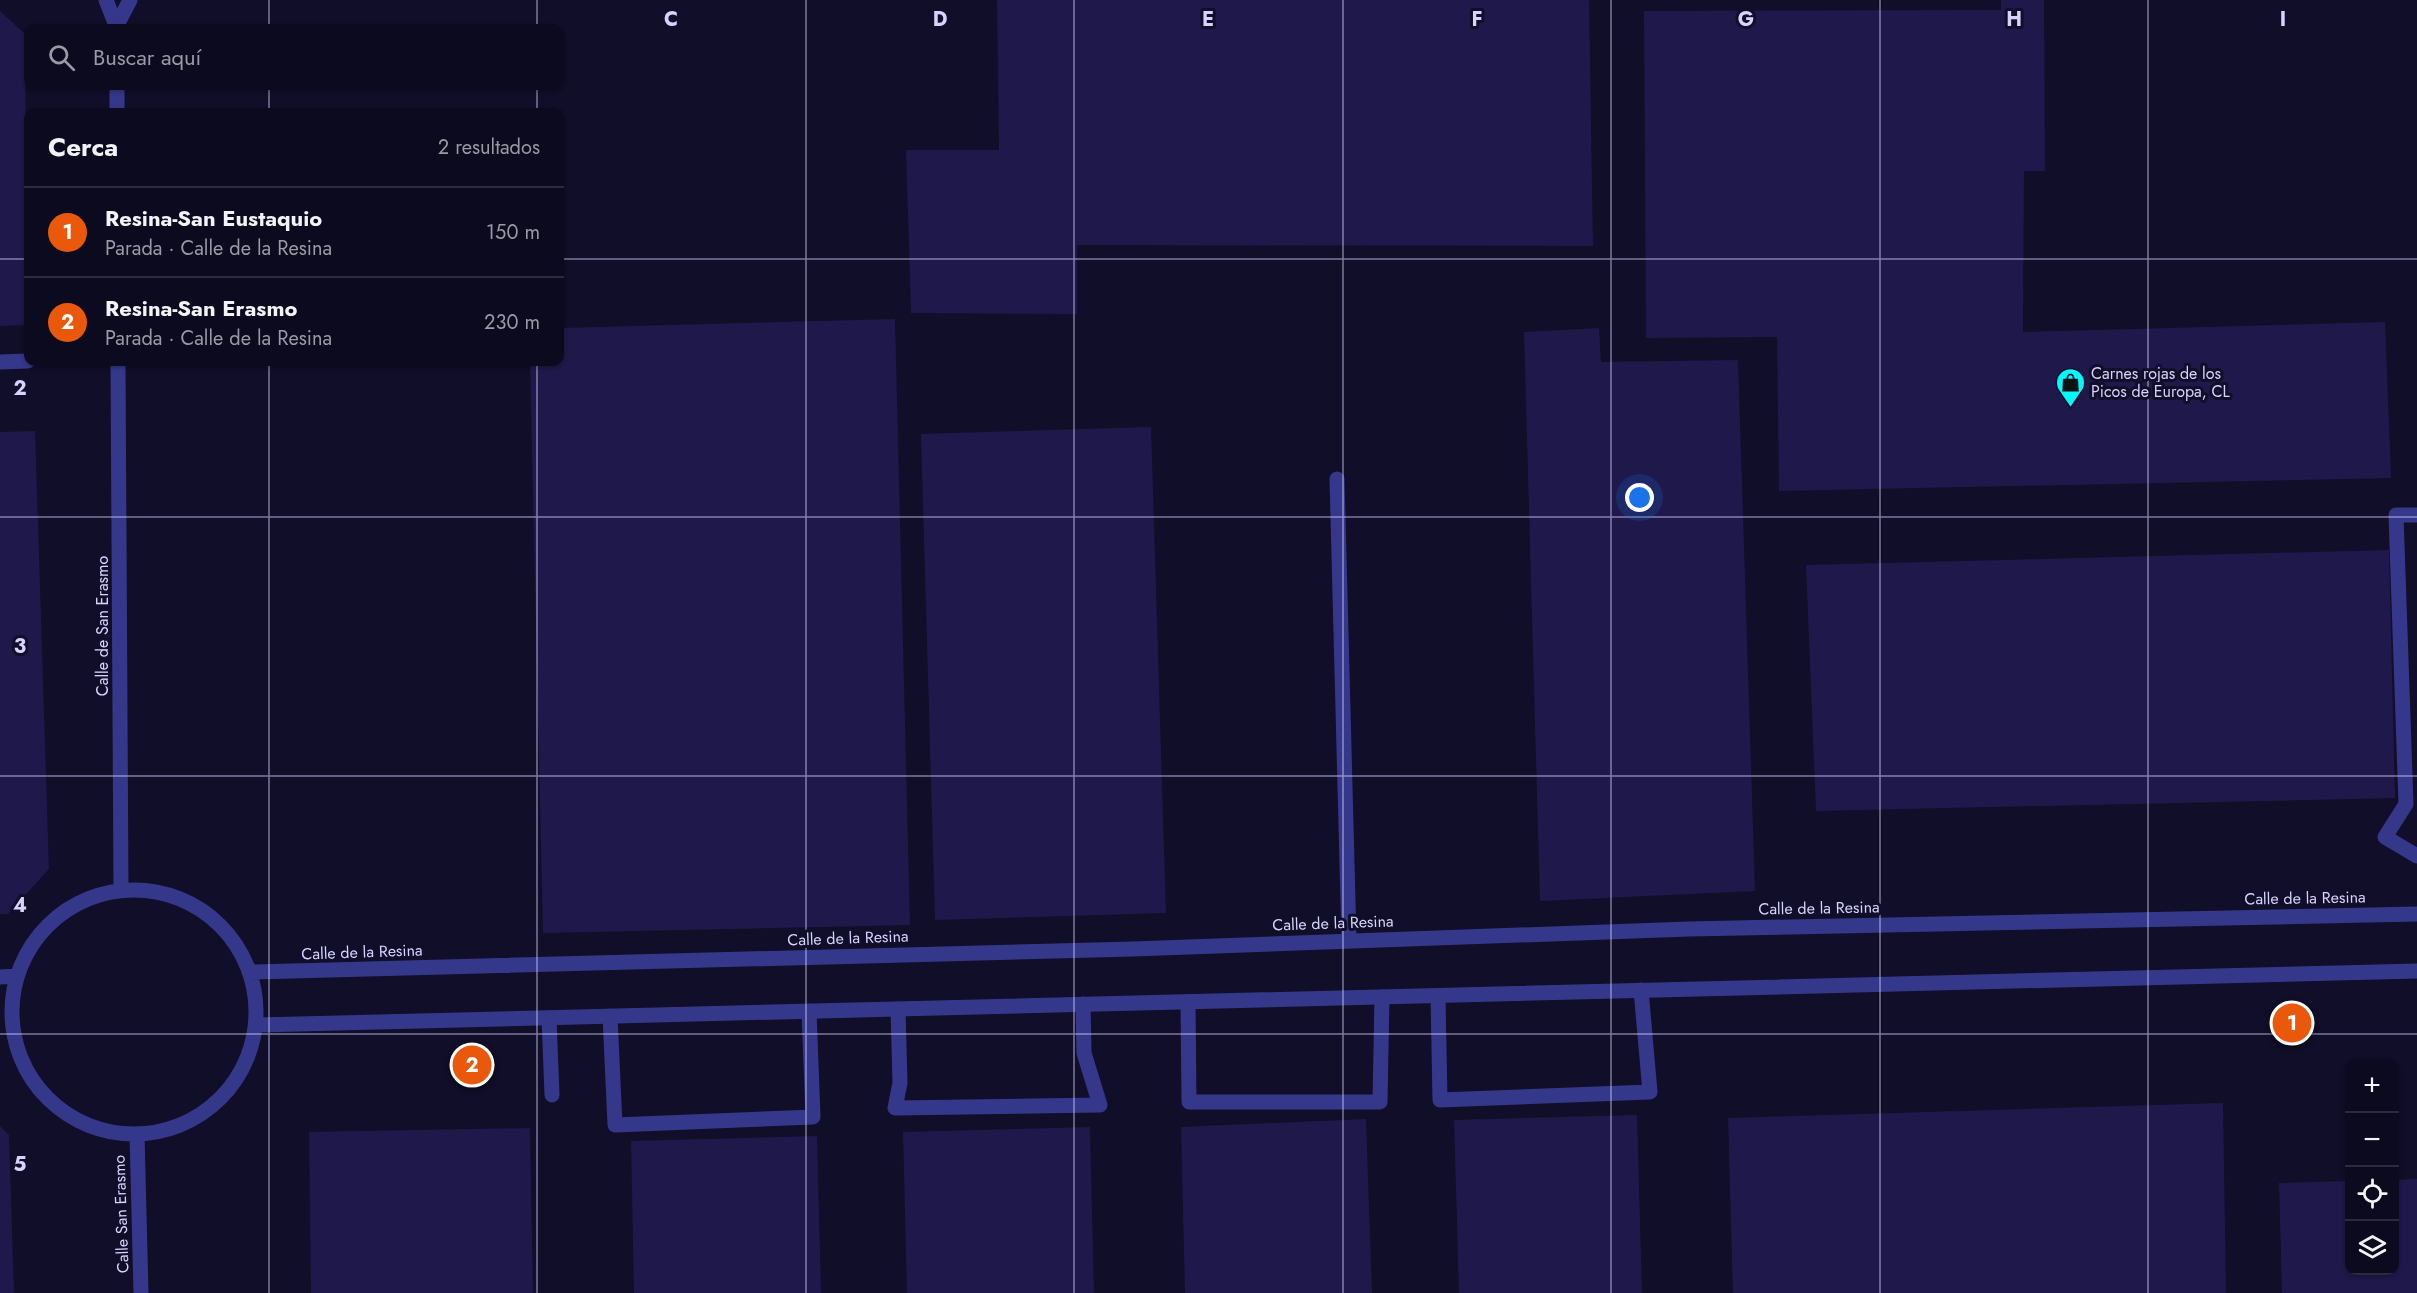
<!DOCTYPE html>
<html lang="es">
<head>
<meta charset="utf-8">
<style>
	:root { --surface:#0c0a1e; --page:#151327; --text:#f1f3f6; --muted:#9a9aa4; --line:#2c2b3c; --accent:#ea580c }
	body { margin:0; font-family:Jost,sans-serif; background:var(--page); color:var(--text) }
	.controls { position:absolute; right:18px; bottom:18px; display:grid; overflow:hidden; border-radius:12px; box-shadow:0 2px 4px #0004 }
	.controls button { width:54px; height:54px; display:grid; place-items:center; padding:0; border:0; border-bottom:2px solid var(--line); background:var(--surface); color:var(--text); font:30px sans-serif }
	.you { position:absolute; left:1640px; top:498px; width:21px; height:21px; margin:-15px; border:4px solid #fff; border-radius:50%; background:#1a73e8; box-shadow:0 0 0 9px #1a73e833 }
	.badge { display:grid; place-items:center; width:39px; height:39px; border-radius:50%; background:var(--accent); color:#fff; font-size:20px; font-weight:700 }
	.pin { position:absolute; translate:-50% -50%; border:3px solid #fff; box-shadow:0 2px 6px #0006 }
	.list { margin:0; padding:0; list-style:none }
	h2 { display:flex; justify-content:space-between; align-items:center; height:78px; margin:0; padding:0 24px; font-size:26px }
	h2 small { font-size:20px; font-weight:400; color:var(--muted) }
	.list li { display:grid; grid-template-columns:39px 1fr auto; gap:18px; align-items:center; box-sizing:border-box; height:90px; padding:0 24px; border-top:2px solid var(--line) }
	.list b { display:block; font-size:22px; white-space:nowrap }
	.list p { margin:0; font-size:20px; white-space:nowrap; color:var(--muted) }
	.list em { font-size:20px; font-style:normal; color:var(--muted) }
	.icon { flex:none; width:33px; height:33px; fill:none; stroke:currentColor; stroke-width:2; stroke-linecap:round; stroke-linejoin:round }
	.map { position:relative; flex:none; width:2417px; height:1293px; overflow:hidden }
	.search { position:absolute; background:var(--surface); box-shadow:0 2px 4px #0004; left:24px; top:24px; width:540px; height:66px; display:flex; align-items:center; gap:15px; box-sizing:border-box; padding:0 21px; border-radius:12px; color:var(--muted); font-size:22px }
	.panel { position:absolute; background:var(--surface); box-shadow:0 2px 4px #0004; left:24px; top:108px; width:540px; height:258px; border-radius:12px }
	.map>svg:first-child { display:block }
	.building { fill:#1f184a }
	.lines { fill:none; stroke-linecap:round; stroke-linejoin:round }
	.lane { stroke:#35388a; stroke-width:15 }
	.street { stroke:#35388a; stroke-width:15 }
	.grid { fill:none; stroke:#d6d4ff; stroke-width:1.5; stroke-opacity:0.55 }
	.labels { text-anchor:middle; dominant-baseline:central; stroke-width:6; stroke-linejoin:round; paint-order:stroke }
	.poi-label { font-size:16px; fill:#d6d4ff; stroke:#100e28; text-anchor:start }
	.street-label { font-size:16px; fill:#d6d4ff; stroke:#100e28 }
	.grid-label { font-size:20px; text-anchor:middle; font-weight:bold; fill:#d6d4ff; stroke:#100e28; stroke-width:6; stroke-linejoin:round; paint-order:stroke }
</style>
</head>
<body>
<div class="map">
<svg width="2417" height="1293" viewBox="0 0 2417 1293">
	<rect width="100%" height="100%" fill="#100e28"/>
	<path class="building" d="M997,0H1589L1593,246L1077,245V314L911,313L906,150H999Z
		M2001,0H2044L2045,171H2024L2023,332L2385,322L2391,478L1779,491L1777,337L1646,338L1644,11L2001,10Z
		M0,11L24,33L28,211V325L0,326Z
		M895,319L910,925L543,933L530,362H560V328Z
		M1599,328L1601,362L1738,360L1755,891L1540,901L1524,332Z
		M1151,427L1166,913L935,920L921,434Z
		M35,431L49,869L8,914H0V432Z
		M2389,550L2395,798L1816,811L1806,565Z
		M2223,1103L2226,1293H1733L1728,1118Z
		M1637,1115L1642,1293H1459L1454,1120Z
		M1366,1119L1372,1293H1185L1181,1127Z
		M0,1126L9,1135L14,1293H0Z
		M1090,1127L1094,1293H907L903,1132Z
		M530,1128L533,1293H311L309,1132Z
		M817,1136L821,1293H634L631,1141Z
		M2417,1179V1293H2282L2279,1183L2350,1181V1270H2394V1180Z"/>
	<g class="lines">
		<path class="lane" d="M0,362L28,361
			M1337,479L1349,940
			M2417,515H2396L2406,804L2385,837L2417,856
			M1438,996L1440,1100L1650,1092L1641,990
			M1188,1002L1189,1102H1380L1382,997
			M898,1009L900,1083L895,1108L1100,1105L1084,1053L1083,1004
			M610,1016L615,1125L813,1117L809,1011
			M549,1018L552,1095"/>
		<path class="street" d="M106,0L117,28
			M117,25L130,0
			M117,86V112
			M118,362L121,890
			M12 1012a122 122 0 1 1 244 0a122 122 0 1 1-244 0Z
			M251,972L1133,949L1689,929L2417,914
			M0,977L17,976
			M257,1025L2417,971
			M137,1134L141,1293"/>
	</g>
	<path class="grid" d="M269,0V28M537,0V28M806,0V1293M1074,0V1293M1343,0V1293M1611,0V1293M1880,0V1293M2148,0V1293M269,86V112M537,86V112M0,259H28M560,259H2417M269,362V1293M537,362V1293M0,517H2417M0,776H2417M0,1034H2417"/>
	<defs>
		<symbol id="shop-pin" viewBox="-11 -11 22 30"><path d="M0 17L-7.5 6A9.5 9.5 0 1 1 7.5 6Z" fill="#00f8ff" stroke="#100e28"/><path d="M-5-2.5h2.3a2.7 3.5 0 0 1 5.4 0H5L5.5 6h-11ZM-1.5-2.5h3a1.5 2.3 0 0 0-3 0Z" fill="#111"/></symbol>
	</defs>
	<g fill-rule="evenodd">
		<use href="#shop-pin" x="2054" y="366" width="33" height="45"/>
	</g>
	<g class="labels">
		<g class="poi-label">
			<text x="2091" y="373">Carnes rojas de los<tspan x="2091" dy="18">Picos de Europa, CL</tspan></text>
		</g>
		<g class="street-label">
			<text transform="translate(102 626) rotate(-90)">Calle de San Erasmo</text>
			<text transform="translate(2305 898) rotate(-1)">Calle de la Resina</text>
			<text transform="translate(1819 908) rotate(-1)">Calle de la Resina</text>
			<text transform="translate(1333 923) rotate(-2)">Calle de la Resina</text>
			<text transform="translate(848 938) rotate(-2)">Calle de la Resina</text>
			<text transform="translate(362 952) rotate(-2)">Calle de la Resina</text>
			<text transform="translate(121 1214) rotate(-92)">Calle San Erasmo</text>
		</g>
	</g>
	<g class="grid-label">
		<text x="671" y="26">C</text>
		<text x="940" y="26">D</text>
		<text x="1208" y="26">E</text>
		<text x="1477" y="26">F</text>
		<text x="1746" y="26">G</text>
		<text x="2014" y="26">H</text>
		<text x="2283" y="26">I</text>
		<text x="20" y="395">2</text>
		<text x="20" y="653">3</text>
		<text x="20" y="912">4</text>
		<text x="20" y="1171">5</text>
	</g>
</svg>
<div class="controls">
<button>+</button>
<button>−</button>
<button><svg class="icon" aria-label="locate" viewBox="0 0 24 24"><circle cx="12" cy="12" r="6"/><path d="M12 2v4M12 18v4M2 12h4M18 12h4"/></svg></button>
<button><svg class="icon" aria-label="layers" viewBox="0 0 24 24"><path d="M12 4l9 5-9 5-9-5zM3 14l9 5 9-5"/></svg></button>
</div>
<div class="you"></div>
<div class="pin badge" style="left:2292px;top:1023px">1</div>
<div class="pin badge" style="left:472px;top:1065px">2</div>
<div class="search"><svg class="icon" aria-label="search" viewBox="0 0 24 24"><circle cx="10" cy="10" r="6"/><path d="M15 15l6 6"/></svg>Buscar aquí</div>
<section class="panel">
<h2>Cerca<small>2 resultados</small></h2>
<ul class="list">
<li><span class="badge">1</span><div><b>Resina-San Eustaquio</b><p>Parada · Calle de la Resina</p></div><em>150 m</em></li>
<li><span class="badge">2</span><div><b>Resina-San Erasmo</b><p>Parada · Calle de la Resina</p></div><em>230 m</em></li>
</ul>
</section>
</div>
</body>
</html>
